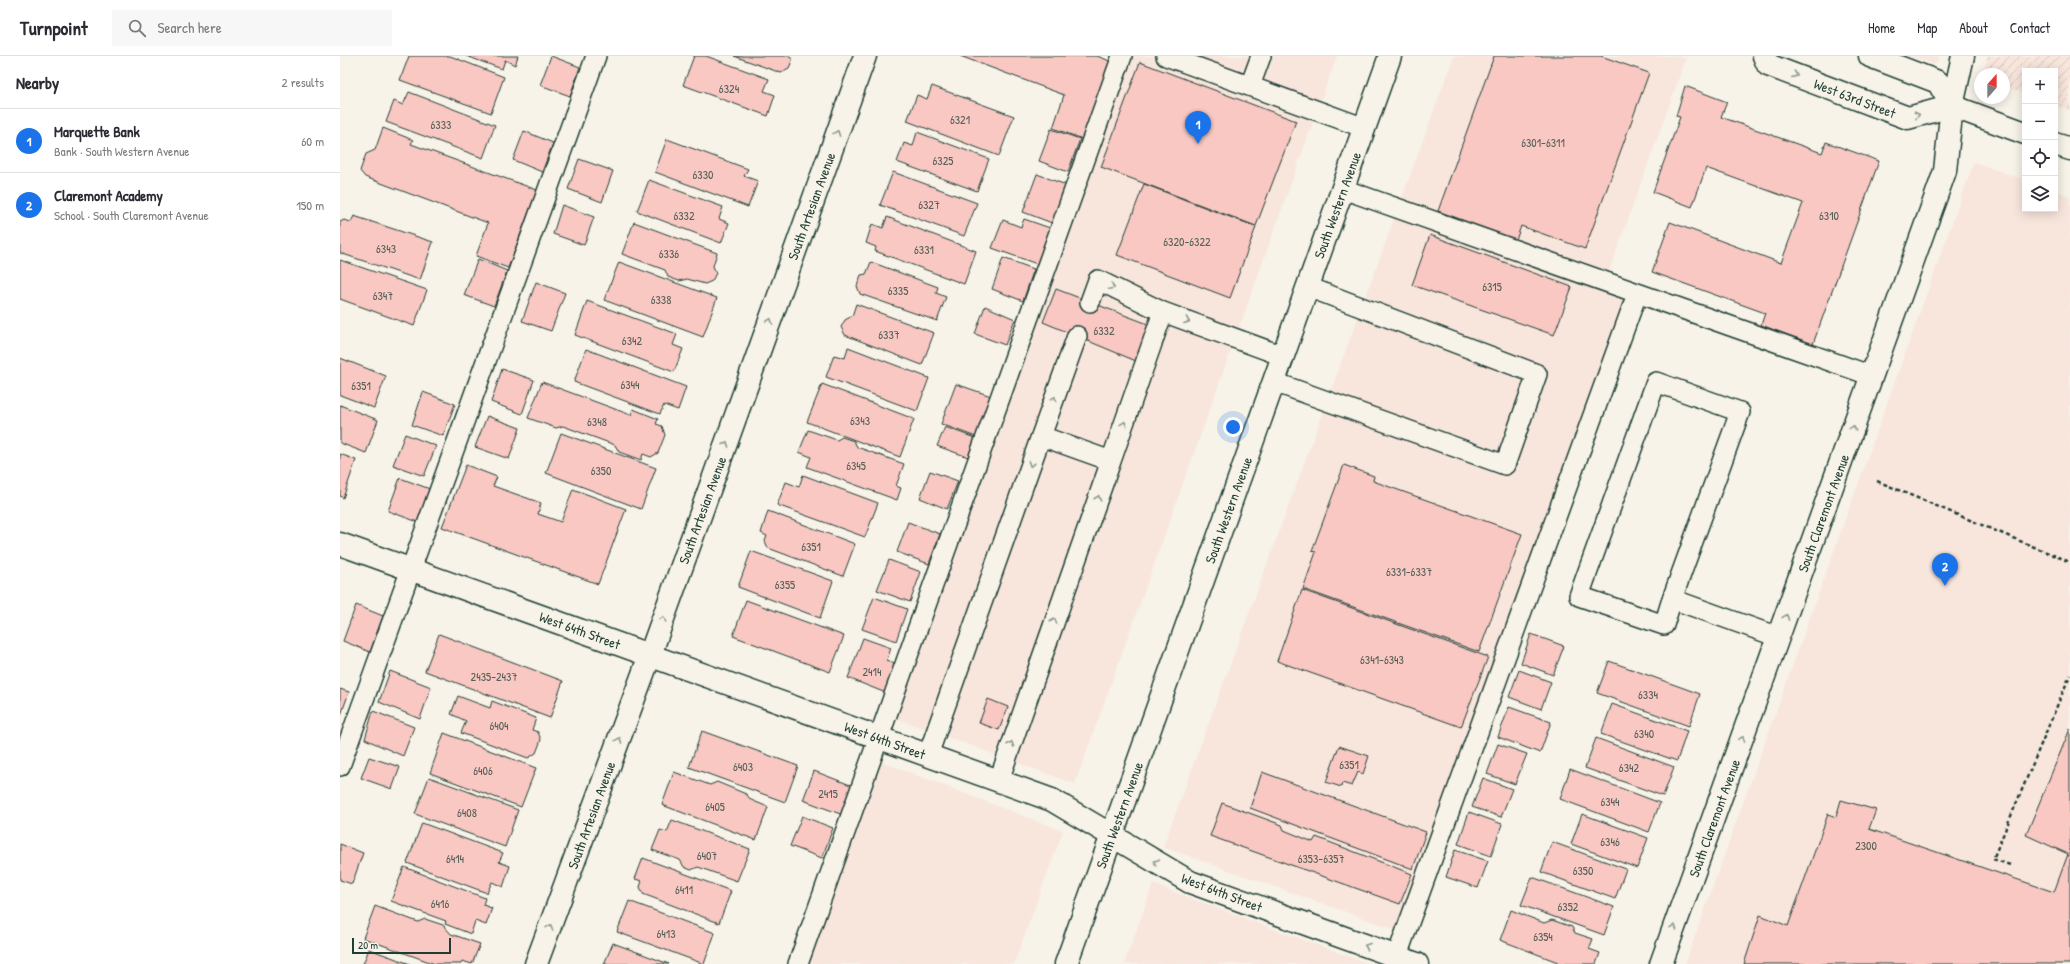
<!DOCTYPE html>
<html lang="en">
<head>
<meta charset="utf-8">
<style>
	:root { --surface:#fff; --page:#f7f7f7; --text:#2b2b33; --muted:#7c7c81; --line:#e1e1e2; --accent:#1a73e8 }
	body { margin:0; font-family:"Patrick Hand",sans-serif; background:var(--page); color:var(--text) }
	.controls { position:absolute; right:12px; top:12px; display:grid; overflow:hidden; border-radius:0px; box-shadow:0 2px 10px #0003 }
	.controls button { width:36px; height:36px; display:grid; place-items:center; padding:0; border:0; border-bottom:1px solid var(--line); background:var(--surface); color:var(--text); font:20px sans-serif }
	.compass { position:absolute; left:1634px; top:12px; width:36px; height:36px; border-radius:50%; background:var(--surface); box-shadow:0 2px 10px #0003; rotate:21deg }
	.scale { position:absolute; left:12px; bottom:10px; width:99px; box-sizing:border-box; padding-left:4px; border:2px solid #1f3d34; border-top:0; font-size:11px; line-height:14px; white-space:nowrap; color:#1f3d34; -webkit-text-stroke:3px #f7f3e8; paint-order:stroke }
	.you { position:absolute; left:893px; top:371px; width:14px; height:14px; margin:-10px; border:3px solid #fff; border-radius:50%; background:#1a73e8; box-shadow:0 0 0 6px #1a73e833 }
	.badge { display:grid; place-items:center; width:26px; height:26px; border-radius:50%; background:var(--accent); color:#fff; font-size:13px; font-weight:700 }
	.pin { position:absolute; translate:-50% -33px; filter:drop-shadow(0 1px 2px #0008) }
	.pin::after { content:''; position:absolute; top:21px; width:14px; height:12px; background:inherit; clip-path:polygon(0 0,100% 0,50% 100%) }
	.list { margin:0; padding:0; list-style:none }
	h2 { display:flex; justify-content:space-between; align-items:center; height:52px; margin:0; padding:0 16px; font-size:17px }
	h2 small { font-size:13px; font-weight:400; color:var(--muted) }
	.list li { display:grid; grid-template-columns:26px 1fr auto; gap:12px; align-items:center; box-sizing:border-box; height:64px; padding:0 16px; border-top:1px solid var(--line) }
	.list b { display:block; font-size:15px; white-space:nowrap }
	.list p { margin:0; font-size:13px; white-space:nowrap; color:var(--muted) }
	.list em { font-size:13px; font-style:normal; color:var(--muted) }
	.icon { flex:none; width:22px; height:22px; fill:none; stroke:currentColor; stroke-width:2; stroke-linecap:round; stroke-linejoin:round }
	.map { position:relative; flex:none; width:1730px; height:908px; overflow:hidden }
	header { display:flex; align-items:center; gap:24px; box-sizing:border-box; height:56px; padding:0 20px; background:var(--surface); border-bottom:1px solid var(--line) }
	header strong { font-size:19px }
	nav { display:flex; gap:22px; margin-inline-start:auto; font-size:14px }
	.search { width:280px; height:36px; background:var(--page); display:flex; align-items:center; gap:10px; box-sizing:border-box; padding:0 14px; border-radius:0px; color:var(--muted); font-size:15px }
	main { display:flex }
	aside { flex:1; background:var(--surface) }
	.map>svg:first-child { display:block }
	.built { fill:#f8e6dd }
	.industrial { fill:url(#industrial-furrows) }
	.building { fill:#f9c8c3; stroke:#1f3d34 }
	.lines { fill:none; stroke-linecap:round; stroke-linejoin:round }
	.lane-casing { stroke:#1f3d34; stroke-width:22 }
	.street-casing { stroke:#1f3d34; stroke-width:25 }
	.secondary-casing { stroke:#1f3d34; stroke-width:25 }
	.path { stroke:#1f3d34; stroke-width:2.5; stroke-dasharray:4 3; stroke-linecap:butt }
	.lane { stroke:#f7f3e8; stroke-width:19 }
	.street { stroke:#f7f3e8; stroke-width:22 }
	.secondary { stroke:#f7f3e8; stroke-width:22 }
	.oneway { stroke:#8b988e }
	.labels { text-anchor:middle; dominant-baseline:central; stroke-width:3; stroke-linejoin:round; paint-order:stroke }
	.number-label { font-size:12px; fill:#566058 }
	.street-label { font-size:14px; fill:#1f3d34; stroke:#f7f3e8 }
</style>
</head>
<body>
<header>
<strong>Turnpoint</strong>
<div class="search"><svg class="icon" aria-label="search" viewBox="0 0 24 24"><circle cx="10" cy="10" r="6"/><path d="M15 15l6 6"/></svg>Search here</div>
<nav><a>Home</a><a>Map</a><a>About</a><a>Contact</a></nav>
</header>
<main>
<aside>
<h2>Nearby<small>2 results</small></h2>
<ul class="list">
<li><span class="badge">1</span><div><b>Marquette Bank</b><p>Bank · South Western Avenue</p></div><em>60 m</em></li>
<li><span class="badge">2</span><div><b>Claremont Academy</b><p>School · South Claremont Avenue</p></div><em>150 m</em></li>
</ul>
</aside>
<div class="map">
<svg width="1730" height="908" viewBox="0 0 1730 908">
	<defs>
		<pattern id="industrial-furrows" width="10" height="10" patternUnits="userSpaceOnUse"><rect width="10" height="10" fill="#f8e6dd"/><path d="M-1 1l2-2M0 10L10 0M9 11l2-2" fill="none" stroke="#d4c6be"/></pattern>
	</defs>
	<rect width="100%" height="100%" fill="#f7f3e8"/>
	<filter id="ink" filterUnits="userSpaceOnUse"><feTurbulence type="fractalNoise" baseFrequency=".025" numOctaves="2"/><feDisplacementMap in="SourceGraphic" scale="8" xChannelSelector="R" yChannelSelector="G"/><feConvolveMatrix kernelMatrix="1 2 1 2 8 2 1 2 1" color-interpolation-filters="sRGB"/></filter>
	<g filter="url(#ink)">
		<path class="built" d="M782,0H997L735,728L547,659Z
			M1114,0H1338L1346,3L1265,227L1297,238L1065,877L823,791Z
			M1571,0H1599L1596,9Z
			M1634,106L1685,124V153H1715V135L1730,140V908H1345Z
			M532,702L723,775L674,908H458Z
			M813,828L1029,908H784Z"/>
		<path class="industrial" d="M1648,0H1730V54L1715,49V15H1685V38L1664,30V18H1642Z"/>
		<path class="building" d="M69,0H110L164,21L151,57L60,24Z
			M126,0H178L175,9L165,4L162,13Z
			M211,0L240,11L230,40L200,29Z
			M354,0H366L429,23L424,35L435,39L428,60L343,29Z
			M394,0H450L452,4L449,13L441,17Z
			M620,0H757L775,7L745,84L713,72L724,39Z
			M1154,0H1261L1309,17L1245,193L1181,170L1176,184L1098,155Z
			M800,6L956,65L916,170L761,111Z
			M592,30L674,60L659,100L567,65L577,39L587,43Z
			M1345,30L1387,46L1381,61L1482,97L1486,86L1539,105L1473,288L1421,269L1425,257L1312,216L1330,166L1441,207L1463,147L1366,112L1352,151L1313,136L1340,61L1336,60Z
			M69,36L155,69L143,102L46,66L54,45L63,49Z
			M43,72L73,84L71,88L197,134L168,212L136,200L148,167L25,121L20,115L26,98L35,94Z
			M711,73L740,83L728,116L699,105Z
			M184,75L213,87L202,116L173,104Z
			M577,76L649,103L637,135L557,106L564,87L573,90Z
			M327,83L408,113L404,120L418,125L408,151L315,116Z
			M239,103L273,115L262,146L228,133Z
			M553,116L637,147L624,180L540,149Z
			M697,118L726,129L712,167L683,156Z
			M309,124L383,151L379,163L389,167L381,187L297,155Z
			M804,128L916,171L890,242L777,199Z
			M222,149L254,161L244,189L213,178Z
			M14,160L93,186L80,224L0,197V166L4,164L11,166Z
			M547,161L636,195L624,228L535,195L536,191L526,187L532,168L543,172Z
			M684,163L710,172L697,208L652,192L663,164L681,171Z
			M294,166L377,197L373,210L376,217L372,225L365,228L347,223L339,225L328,221L325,214L282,198Z
			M1090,179L1232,231L1214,279L1072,229Z
			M663,202L694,213L683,245L652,233Z
			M138,203L167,215L154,250L124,239Z
			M0,204L87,234L74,270L0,243Z
			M279,206L377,242L363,281L264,244Z
			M531,206L598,231L596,237L606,241L597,265L520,238L517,230L521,219L526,218Z
			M196,226L225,237L211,275L182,265Z
			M716,233L808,268L796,305L703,266Z
			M247,245L337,278L333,289L343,293L334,316L235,279Z
			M516,248L594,277L582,309L505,279L501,271L505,264L512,260Z
			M645,250L675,263L665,289L635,278Z
			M508,291L589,322L577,355L486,321L494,299L505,302Z
			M246,293L346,331L338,354L324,349L320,358L234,326Z
			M0,302L46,320L34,352L0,339Z
			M162,313L194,324L182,358L151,346Z
			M202,326L291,359L293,353L318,363L316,368L322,370L325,379L318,397L311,401L303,398L301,404L279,396L275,389L223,370L216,372L188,362Z
			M482,328L574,363L560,401L467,366Z
			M616,328L651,340L636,381L601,368Z
			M83,336L115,348L103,380L72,369Z
			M0,349L38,364L26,397L0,387Z
			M147,360L180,372L169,403L135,391Z
			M605,371L635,382L628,401L597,390Z
			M468,374L497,384L502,381L514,385L517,391L564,408L556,430L561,432L557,444L467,411L471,401L459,396Z
			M221,377L316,412L301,453L206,417Z
			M65,378L96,390L84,420L53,409Z
			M0,398L16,404L3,442L0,440Z
			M126,409L157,421L153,430L201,447L198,458L221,466L233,433L286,453L258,528L102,471Z
			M1004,409L1034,420L1033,425L1182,478L1139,596L963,533L976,496L972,495Z
			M590,415L618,425L607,453L580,442Z
			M463,419L538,447L525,481L437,449L446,426L459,431Z
			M60,422L90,433L78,466L48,455Z
			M428,455L515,488L503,520L428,492L425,485L427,480L421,477Z
			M568,466L600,478L589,508L557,496Z
			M411,495L493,525L480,562L398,531Z
			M549,504L581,516L570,546L537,534Z
			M962,534L1148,601L1121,671L937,605Z
			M534,541L567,553L556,585L522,573Z
			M406,544L504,580L490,616L393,580Z
			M16,549L43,560L30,596L3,585Z
			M99,578L223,625L210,662L85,615Z
			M1191,578L1224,590L1213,619L1181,607Z
			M523,582L551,592L547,604L557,608L546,637L508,622Z
			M1269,605L1360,638L1349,670L1257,637Z
			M1179,614L1211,626L1201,653L1169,641Z
			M50,615L91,631L80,663L39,646Z
			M0,633L9,636L0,662Z
			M118,640L150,652L152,645L196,662L192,674L198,676L201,684L196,697L188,702L121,677L126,665L111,658Z
			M648,643L668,651L659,674L639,667Z
			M1272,648L1347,675L1337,705L1261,678Z
			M1169,651L1211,666L1200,697L1158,681Z
			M33,655L74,671L63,700L25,683Z
			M1730,673V908H1404L1420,859L1448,870L1488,758L1496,761L1501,744L1536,754L1529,773L1714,836L1728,798L1686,779Z
			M362,675L458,710L445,746L349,711Z
			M104,677L196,712L181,751L90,717Z
			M1256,682L1334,711L1323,740L1245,712Z
			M1158,688L1187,698L1175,728L1147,718Z
			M999,690L1029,700L1023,718L1018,716L1012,730L1002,727L1001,731L986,726Z
			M29,701L60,711L52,733L21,722Z
			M1230,713L1320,747L1309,776L1220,743Z
			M474,715L513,730L503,759L463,744Z
			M334,716L370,729L377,726L406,738L411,744L428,751L416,784L322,749Z
			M922,716L1086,776L1073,813L910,752Z
			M89,721L178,754L165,791L75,758Z
			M1143,722L1172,733L1161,761L1132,751Z
			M882,747L942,769L944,774L973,786L976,781L1072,818L1060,848L870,780Z
			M1129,756L1162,768L1151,800L1118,788Z
			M1242,758L1308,782L1297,812L1231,788Z
			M462,760L493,772L482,802L450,790Z
			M332,764L410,793L397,825L358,811L351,814L344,811L340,804L312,794L320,774L327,776Z
			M82,767L163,797L159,806L170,810L163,831L152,826L147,837L67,807Z
			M1212,786L1286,813L1275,843L1201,816Z
			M0,788L23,797L12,828L0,824Z
			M1115,794L1148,805L1138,832L1106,821Z
			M303,802L391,835L379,867L303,838L300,831L302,825L295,823Z
			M64,811L145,842L143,849L152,852L146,869L135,865L131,878L105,868L106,865L51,845Z
			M1192,821L1274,851L1264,879L1181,849Z
			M289,845L375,877L364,908L277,876Z
			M35,850L78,866L85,863L103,869L111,878L140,888L132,908L122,905L121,908H95L23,882Z
			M1171,854L1204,867L1212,864L1232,871L1235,877L1253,883L1249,893L1260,897L1256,908H1223L1160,884Z
			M273,887L329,908H264Z
			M29,893L70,908H23Z"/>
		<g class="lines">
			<defs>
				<path id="lane" d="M826,0L1025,72
					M910,30L921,0
					M1003,133L1532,320
					M750,246L758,224L823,256
					M934,326L1165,409L1197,318L968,231
					M701,380L737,280
					M771,405L823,256L943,300
					M1332,543L1324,569L1239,540L1316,326L1400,356L1332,543L1438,581
					M588,699L701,380L771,405L659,724
					M0,710L256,0
					M458,908L782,0
					M1054,908L1297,238"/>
				<path id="street" d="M0,488L712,744L850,826L1077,908
					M196,908L310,599L525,0
					M1321,908L1605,115L1612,50L1623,0"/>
				<path id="secondary" d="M1424,0L1428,9L1568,62L1612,50L1685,77
					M1530,0L1598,26L1612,50
					M1715,88L1730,93
					M726,908L1050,0"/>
			</defs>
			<use href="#lane" class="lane-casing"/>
			<use href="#street" class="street-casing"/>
			<use href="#secondary" class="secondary-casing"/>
			<path class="path" d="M1537,425L1730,506
				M1670,809L1653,803L1730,619"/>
			<use href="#lane" class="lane"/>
			<use href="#street" class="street"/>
			<use href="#secondary" class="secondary"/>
		</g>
		<defs><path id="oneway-chevron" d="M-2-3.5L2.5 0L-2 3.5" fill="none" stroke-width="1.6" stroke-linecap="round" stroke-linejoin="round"/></defs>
		<g class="oneway">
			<use href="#oneway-chevron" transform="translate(1455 19) rotate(21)"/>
			<use href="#oneway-chevron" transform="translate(1577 59) rotate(-14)"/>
			<use href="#oneway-chevron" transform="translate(497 77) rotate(-70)"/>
			<use href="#oneway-chevron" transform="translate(772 231) rotate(26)"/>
			<use href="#oneway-chevron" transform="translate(430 265) rotate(-70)"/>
			<use href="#oneway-chevron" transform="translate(847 265) rotate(20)"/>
			<use href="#oneway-chevron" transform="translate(714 343) rotate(-70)"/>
			<use href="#oneway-chevron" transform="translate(784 368) rotate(-70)"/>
			<use href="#oneway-chevron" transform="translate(1513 372) rotate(-70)"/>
			<use href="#oneway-chevron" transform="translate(386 388) rotate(-70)"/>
			<use href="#oneway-chevron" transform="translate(691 408) rotate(109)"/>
			<use href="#oneway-chevron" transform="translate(758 442) rotate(-71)"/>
			<use href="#oneway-chevron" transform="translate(1446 561) rotate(-70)"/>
			<use href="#oneway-chevron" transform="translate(323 563) rotate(-71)"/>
			<use href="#oneway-chevron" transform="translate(714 565) rotate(-71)"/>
			<use href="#oneway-chevron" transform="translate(1402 683) rotate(-70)"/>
			<use href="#oneway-chevron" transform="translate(279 684) rotate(-70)"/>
			<use href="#oneway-chevron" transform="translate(671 688) rotate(-71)"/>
			<use href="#oneway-chevron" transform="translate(816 806) rotate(-149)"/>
			<use href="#oneway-chevron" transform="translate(210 871) rotate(-70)"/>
			<use href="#oneway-chevron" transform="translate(1334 871) rotate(-70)"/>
			<use href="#oneway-chevron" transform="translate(1027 890) rotate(-160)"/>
		</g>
	</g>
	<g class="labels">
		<g class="number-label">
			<text x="389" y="32">6324</text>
			<text x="620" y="63">6321</text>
			<text x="101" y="68">6333</text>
			<text x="1203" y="86">6301-6311</text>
			<text x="603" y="104">6325</text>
			<text x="363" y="118">6330</text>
			<text x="589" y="148">6327</text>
			<text x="344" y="159">6332</text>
			<text x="1489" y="159">6310</text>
			<text x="847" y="185">6320-6322</text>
			<text x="46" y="192">6343</text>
			<text x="584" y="193">6331</text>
			<text x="329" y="197">6336</text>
			<text x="1152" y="230">6315</text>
			<text x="558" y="234">6335</text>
			<text x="43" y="239">6347</text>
			<text x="321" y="243">6338</text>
			<text x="764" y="274">6332</text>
			<text x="549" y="278">6337</text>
			<text x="292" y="284">6342</text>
			<text x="290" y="328">6344</text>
			<text x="21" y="329">6351</text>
			<text x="520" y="364">6343</text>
			<text x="257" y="365">6348</text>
			<text x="516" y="409">6345</text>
			<text x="261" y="414">6350</text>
			<text x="471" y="490">6351</text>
			<text x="1069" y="515">6331-6337</text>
			<text x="445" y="528">6355</text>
			<text x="1042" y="603">6341-6343</text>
			<text x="532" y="615">2414</text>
			<text x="154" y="620">2435-2437</text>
			<text x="1308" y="638">6334</text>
			<text x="159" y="669">6404</text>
			<text x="1304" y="677">6340</text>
			<text x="1009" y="708">6351</text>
			<text x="403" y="710">6403</text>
			<text x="1289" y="711">6342</text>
			<text x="143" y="714">6406</text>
			<text x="488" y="737">2415</text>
			<text x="1270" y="745">6344</text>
			<text x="375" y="750">6405</text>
			<text x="127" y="756">6408</text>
			<text x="1270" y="785">6346</text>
			<text x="1526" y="789">2300</text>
			<text x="367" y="799">6407</text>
			<text x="115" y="802">6414</text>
			<text x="981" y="802">6353-6357</text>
			<text x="1243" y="814">6350</text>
			<text x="344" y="833">6411</text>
			<text x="100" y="847">6416</text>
			<text x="1228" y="850">6352</text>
			<text x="326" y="877">6413</text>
			<text x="1203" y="880">6354</text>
		</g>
		<g class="street-label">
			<text transform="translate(1515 42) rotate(21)">West 63rd Street</text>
			<text transform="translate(997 149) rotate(-70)">South Western Avenue</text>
			<text transform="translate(471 150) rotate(-70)">South Artesian Avenue</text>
			<text transform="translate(362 454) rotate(-70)">South Artesian Avenue</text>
			<text transform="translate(888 454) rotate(-70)">South Western Avenue</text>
			<text transform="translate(1483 457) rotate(-70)">South Claremont Avenue</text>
			<text transform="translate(240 574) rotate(20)">West 64th Street</text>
			<text transform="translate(545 684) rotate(20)">West 64th Street</text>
			<text transform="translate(251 759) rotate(-70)">South Artesian Avenue</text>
			<text transform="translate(779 759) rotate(-70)">South Western Avenue</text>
			<text transform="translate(1374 762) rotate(-70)">South Claremont Avenue</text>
			<text transform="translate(882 836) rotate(21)">West 64th Street</text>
		</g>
	</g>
</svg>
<div class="controls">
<button>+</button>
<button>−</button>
<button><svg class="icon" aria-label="locate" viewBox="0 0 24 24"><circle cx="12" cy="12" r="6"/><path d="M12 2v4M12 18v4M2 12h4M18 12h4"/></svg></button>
<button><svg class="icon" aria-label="layers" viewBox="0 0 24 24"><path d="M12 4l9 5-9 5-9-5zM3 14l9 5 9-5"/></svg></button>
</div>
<svg class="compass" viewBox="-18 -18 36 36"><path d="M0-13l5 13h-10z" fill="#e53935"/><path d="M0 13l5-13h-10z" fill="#7c7c81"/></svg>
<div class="scale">20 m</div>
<div class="you"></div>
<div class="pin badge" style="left:858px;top:88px">1</div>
<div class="pin badge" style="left:1605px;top:530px">2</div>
</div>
</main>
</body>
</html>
